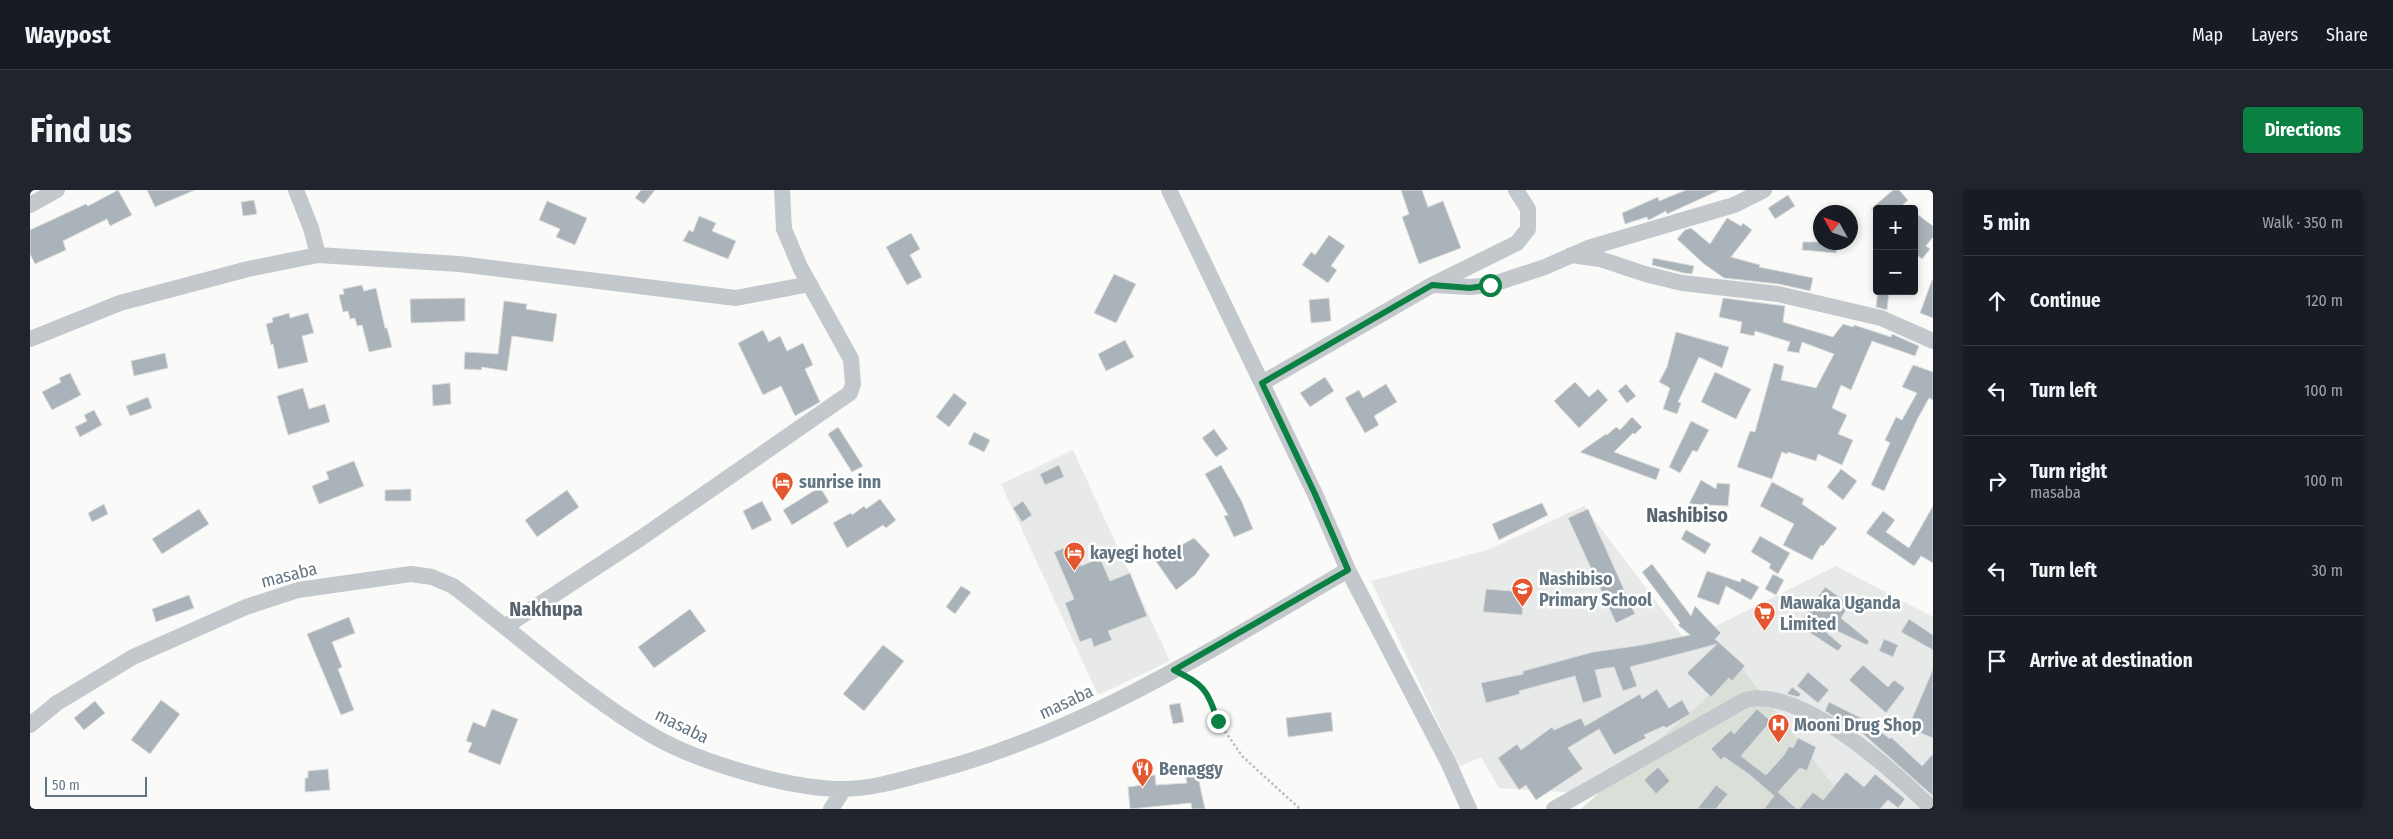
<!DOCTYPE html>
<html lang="en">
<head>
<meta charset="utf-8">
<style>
	:root { --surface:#171b24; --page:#20242c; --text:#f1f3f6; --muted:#9ea1a6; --line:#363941; --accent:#0b8043 }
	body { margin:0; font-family:"Fira Sans Condensed",sans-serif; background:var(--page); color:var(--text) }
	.controls { position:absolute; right:15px; top:15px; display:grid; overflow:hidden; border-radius:5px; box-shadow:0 2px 8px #0003 }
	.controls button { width:45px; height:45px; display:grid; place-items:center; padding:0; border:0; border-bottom:1px solid var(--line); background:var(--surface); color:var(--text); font:25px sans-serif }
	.compass { position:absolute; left:1783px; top:15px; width:45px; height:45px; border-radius:50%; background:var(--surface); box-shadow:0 2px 8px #0003; rotate:310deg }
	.scale { position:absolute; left:15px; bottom:12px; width:102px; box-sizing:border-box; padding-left:5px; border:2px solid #657683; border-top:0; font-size:14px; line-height:18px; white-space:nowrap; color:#657683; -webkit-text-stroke:4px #fff; paint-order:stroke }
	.stop { position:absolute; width:15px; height:15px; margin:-11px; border:4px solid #0b8043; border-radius:50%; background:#fff }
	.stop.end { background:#0b8043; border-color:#fff; box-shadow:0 1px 5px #0008 }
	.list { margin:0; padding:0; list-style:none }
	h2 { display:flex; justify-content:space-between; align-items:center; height:65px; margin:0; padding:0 20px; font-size:21px }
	h2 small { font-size:16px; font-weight:400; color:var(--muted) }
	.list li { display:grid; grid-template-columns:32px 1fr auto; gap:15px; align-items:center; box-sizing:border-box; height:90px; padding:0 20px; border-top:1px solid var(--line) }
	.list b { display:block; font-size:19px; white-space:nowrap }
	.list p { margin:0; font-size:16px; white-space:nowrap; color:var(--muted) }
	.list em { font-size:16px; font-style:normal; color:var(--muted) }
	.icon { flex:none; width:28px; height:28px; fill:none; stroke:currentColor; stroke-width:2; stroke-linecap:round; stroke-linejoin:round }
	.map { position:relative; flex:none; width:1903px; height:619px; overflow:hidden; border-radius:5px }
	header { display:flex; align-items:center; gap:30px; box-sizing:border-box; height:70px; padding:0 25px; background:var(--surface); border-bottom:1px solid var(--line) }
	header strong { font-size:24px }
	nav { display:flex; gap:28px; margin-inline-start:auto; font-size:18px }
	.intro { display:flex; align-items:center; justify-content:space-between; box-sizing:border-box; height:120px; padding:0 30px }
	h1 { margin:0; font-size:35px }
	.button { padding:12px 22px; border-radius:5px; background:var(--accent); color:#fff; font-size:18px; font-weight:700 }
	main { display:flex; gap:30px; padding:0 30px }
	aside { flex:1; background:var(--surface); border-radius:5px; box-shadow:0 2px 8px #0003 }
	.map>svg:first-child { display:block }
	.built { fill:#e8e9e9 }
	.green { fill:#dadfd7 }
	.building { fill:#aab3b9; stroke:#dcdcda }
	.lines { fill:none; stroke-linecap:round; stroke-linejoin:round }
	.path { stroke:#bbbfc2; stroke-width:2.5; stroke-dasharray:2.5 2.5; stroke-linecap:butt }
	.minor { stroke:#c3c8cc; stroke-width:16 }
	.route { stroke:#0b8043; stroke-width:6 }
	.labels { text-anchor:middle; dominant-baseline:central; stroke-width:5; stroke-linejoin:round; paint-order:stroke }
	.poi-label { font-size:18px; font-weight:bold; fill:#657683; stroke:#fff; text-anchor:start }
	.street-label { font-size:18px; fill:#657683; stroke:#fff }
	.quarter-label { font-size:20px; font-weight:bold; fill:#57646e; stroke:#fff }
</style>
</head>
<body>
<header>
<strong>Waypost</strong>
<nav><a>Map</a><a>Layers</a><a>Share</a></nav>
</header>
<div class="intro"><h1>Find us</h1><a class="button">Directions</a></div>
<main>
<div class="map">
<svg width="1903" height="619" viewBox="0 0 1903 619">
	<rect width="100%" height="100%" fill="#fafaf8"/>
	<path class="built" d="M1043,260L1140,471L1068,505L971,294Z
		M1554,316L1656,451L1806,376L1903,427V619H1628L1616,607L1469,598L1451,567L1429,577L1341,391L1457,360Z"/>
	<path class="green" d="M1711,477L1822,619H1551Z"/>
	<path class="building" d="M88,0L102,25L80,36L77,29L33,51L36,60L5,74L0,64V40L56,14L58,16Z
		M117,0H165L125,17Z
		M611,0H625L614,14L605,8Z
		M1371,0H1392L1398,17L1413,11L1431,58L1389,74L1372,27L1379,24Z
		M1656,0H1690L1637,24L1636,21L1621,29L1618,30L1617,27L1595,34L1592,23L1628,7L1629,11Z
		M1863,0H1869L1878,10L1868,19H1841Z
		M1758,5L1765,16L1745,29L1738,18Z
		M224,10L227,24L213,26L211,12Z
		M517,11L557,28L545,55L526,47L530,39L509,30Z
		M1884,22L1903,36V47L1896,56L1900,59L1892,69L1888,66L1884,71Z
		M669,26L686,33L682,41L706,51L698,69L653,51L659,40L663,42Z
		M1697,28L1711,36L1713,33L1722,40L1701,67L1730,75L1729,77L1783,88L1780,101L1749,94L1694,88L1674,74L1647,49L1655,40L1661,38L1680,54Z
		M881,43L890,59L880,65L892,87L877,95L856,57Z
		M1299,45L1315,56L1301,76L1307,80L1298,93L1272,75L1281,62L1285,65Z
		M1773,52H1807L1806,63L1772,60Z
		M1623,68L1664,76L1662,84L1654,83L1622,75Z
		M1084,84L1106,94L1086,133L1064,123Z
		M1902,90H1903V128L1890,123Z
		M332,95L334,101L346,98L355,138H357L362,157L339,162L332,135L327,136L325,128L320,129L318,121L313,122L309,105L314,104L313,99Z
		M1848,101L1859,102L1857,120L1846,117Z
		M435,108V131L381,133L380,109Z
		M1299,108L1301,131L1281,133L1279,110Z
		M1693,108L1755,116L1753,132L1803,147L1813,134L1823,137L1824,135L1861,147L1862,144L1889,156L1885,166L1842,151L1821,200L1811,195L1802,218L1817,225L1808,244L1823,250L1812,275L1788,264L1786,271L1758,262L1757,264L1752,262L1742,289L1707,277L1720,241L1725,242L1744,173L1754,176L1751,190L1786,198L1804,164L1772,152L1769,163L1757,161L1760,152L1725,141L1724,146L1710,143L1712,132L1689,127Z
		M474,111L497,114L496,119L527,124L523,152L482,146L477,181L452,177L451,180L434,179L435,162L468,164Z
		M259,123L260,128L278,123L284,143L272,146L278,172L248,179L243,154L241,155L236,134L243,132L242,128Z
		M733,140L739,152L750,146L757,161L773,153L783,175L775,179L790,212L765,226L751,196L733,205L708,153Z
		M1646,142L1699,157L1692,178L1669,167L1648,212L1651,213L1647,224L1633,219L1640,198L1629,192L1637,177Z
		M1095,150L1104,167L1076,181L1068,164Z
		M135,163L138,178L104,186L101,171Z
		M1883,175L1903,182V210L1899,208L1887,230L1854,301L1841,295L1860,253L1855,250L1866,227L1872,230L1887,203L1872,197Z
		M1685,182L1721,199L1706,229L1671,212Z
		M40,183L51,205L22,220L12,202L31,192L29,188Z
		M1295,187L1304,201L1280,217L1270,203Z
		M1545,192L1559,207L1568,199L1578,210L1549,238L1524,211Z
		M420,193L421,214L403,216L402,195Z
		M1356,194L1367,212L1344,226L1349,235L1335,243L1315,208L1329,200L1333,208Z
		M1596,194L1606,206L1597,213L1588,201Z
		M273,198L279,219L295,214L300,232L258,245L247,206Z
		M924,203L937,213L919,237L906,227Z
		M118,207L122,218L100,226L96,216Z
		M64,220L72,235L50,247L45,237L57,231L54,225Z
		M1602,227L1612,237L1605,244L1603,243L1584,262L1630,279L1626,290L1550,262L1576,244L1577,245L1586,237L1590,240Z
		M1661,231L1679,240L1667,262L1663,260L1650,283L1639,277Z
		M808,237L833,276L822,282L798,244Z
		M1184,239L1198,259L1186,267L1172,248Z
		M944,242L960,250L954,262L938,254Z
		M324,271L334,296L289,314L282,296L299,289L296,282Z
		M1029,275L1034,287L1015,295L1010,284Z
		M1191,275L1212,312L1223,339L1204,347L1194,326L1198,325L1175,284Z
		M1811,279L1827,291L1813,310L1797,297Z
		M1671,290L1686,299L1687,293L1700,294L1698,316L1659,314Z
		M1742,292L1774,309L1772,314L1807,338L1793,356L1791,355L1782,370L1753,355L1764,334L1730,316Z
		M790,297L799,312L762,335L753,320Z
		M381,299V311H355V300Z
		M537,300L549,317L507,347L495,330Z
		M850,309L866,330L856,338L853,335L817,358L803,333L821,323L822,325L834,316L836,319Z
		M732,311L742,330L722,340L713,321Z
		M993,311L1002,325L992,332L983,318Z
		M1512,313L1518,325L1469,350L1462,334Z
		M74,314L78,324L62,332L58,323Z
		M1903,316V373L1891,366L1884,376L1836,343L1853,321L1865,330L1856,342L1879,358Z
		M169,319L179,334L132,364L122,349Z
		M1558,319L1605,424L1586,433L1538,328Z
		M1656,340L1681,354L1675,364L1651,349Z
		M1730,346L1760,363L1748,384L1739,378L1741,374L1721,362Z
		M1164,348L1180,365L1165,385L1146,400L1125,370Z
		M1042,355L1051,376L1070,368L1080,391L1100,383L1117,426L1078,441L1082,450L1064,457L1061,448L1050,452L1035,413L1044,409L1024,362Z
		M1622,374L1661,426L1665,416L1691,443L1685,449L1715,476L1702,491L1699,488L1681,507L1657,483L1687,454L1600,477L1607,496L1593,501L1584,477L1565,480L1572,507L1553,513L1545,486L1489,501L1490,504L1456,513L1451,493L1493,484V481L1563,462L1612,455L1660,445L1648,435L1650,433L1612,382Z
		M1677,381L1710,392L1712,388L1729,397L1721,410L1696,396L1689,415L1667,407Z
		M1743,384L1754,390L1746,405L1735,399Z
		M931,396L941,402L925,424L916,417Z
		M1795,397L1820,414L1811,428L1839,451L1837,455L1781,429L1812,456L1808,461L1768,435Z
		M1456,399L1495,402L1492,425L1453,422Z
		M159,405L164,418L126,432L122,419Z
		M660,419L676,441L624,478L608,457Z
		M319,427L325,443L302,452L312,477L308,479L324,520L311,525L277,444Z
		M1879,429L1903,445V460L1871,442Z
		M1854,449L1868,455L1863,467L1849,461Z
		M853,455L874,471L834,521L813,504Z
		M1833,475L1858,497L1864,490L1875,498L1856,523L1819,490Z
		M1903,479V548L1878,538Z
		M1778,482L1799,500L1788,513L1767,496Z
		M1762,497L1771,504L1768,507L1757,504Z
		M1627,499L1639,518L1652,510L1660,524L1636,538L1634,536L1614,545L1616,548L1584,565L1569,539L1538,558L1553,579L1506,610L1496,595L1489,600L1468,568L1487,554L1491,560L1522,537L1524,540L1551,528L1555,536L1610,504L1612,509Z
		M131,510L150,524L120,564L101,550Z
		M65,511L75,523L54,540L44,528Z
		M1799,512L1831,528L1832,527L1860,549L1861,547L1892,576L1903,564V606L1822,534L1821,537L1795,521Z
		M1150,513L1154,532L1143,534L1139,515Z
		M462,519L488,529L470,575L438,562L442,553L436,551L443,532L455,537Z
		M1727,519L1741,531L1711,566L1736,585L1754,565L1759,556L1763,558L1768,548L1786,557L1777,581L1770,578L1748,602L1767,619H1734L1744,606L1720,585L1694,567L1691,570L1681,559L1701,540L1704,544Z
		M1301,522L1303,541L1258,547L1256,528Z
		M1628,577L1640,591L1626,604L1614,590Z
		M298,579L300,600L275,602V588H278V581Z
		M1167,582L1175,619H1162L1161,613L1100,619L1098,597L1113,595V586L1125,585L1126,595L1157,593L1155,585Z
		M1816,582L1834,597L1845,584L1875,609L1868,618L1858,610L1850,619H1769L1783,602L1793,610Z
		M1686,595L1698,604L1686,619H1667Z"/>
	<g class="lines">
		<path class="path" d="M1160,489L1169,493L1179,507L1188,531L1212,566L1270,619"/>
		<path class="minor" d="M266,0L281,38L288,65
			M1139,0L1285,304L1318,380L1418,572L1439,619
			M0,15L27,0
			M1541,65L1570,69L1615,84L1652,93L1748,104L1851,128L1903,151
			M1404,95L1440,97L1460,95L1515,77L1558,58L1704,15L1734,0
			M0,149L90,113L218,79L288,65L429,74L706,108L780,94
			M1232,193L1402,95L1487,53L1498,39V19L1486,0
			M476,436L611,348L820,203L823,194L821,169L770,77L754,39L752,0
			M0,535L27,513L103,467L216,417L268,400L381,384L402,387L423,396C488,445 555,507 625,547C671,573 760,599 813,599C841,599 871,590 897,583C1049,545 1184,458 1318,380
			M801,619L814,599
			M1524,619L1715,510C1770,495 1865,582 1902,619"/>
	</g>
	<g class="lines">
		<path class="route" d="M1188,531C1176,498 1175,496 1144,480L1318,380L1285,304L1232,193L1402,95L1440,98L1460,95"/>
	</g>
	<defs>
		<symbol id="hotel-pin" viewBox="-11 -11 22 30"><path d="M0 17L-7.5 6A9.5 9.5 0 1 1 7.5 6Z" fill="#e4572e" stroke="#fff"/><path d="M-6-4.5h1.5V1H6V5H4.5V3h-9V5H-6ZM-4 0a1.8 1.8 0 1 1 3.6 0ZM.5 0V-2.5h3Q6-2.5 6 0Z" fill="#fff"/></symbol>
		<symbol id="school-pin" viewBox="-11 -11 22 30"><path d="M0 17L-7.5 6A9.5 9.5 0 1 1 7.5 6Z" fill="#e4572e" stroke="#fff"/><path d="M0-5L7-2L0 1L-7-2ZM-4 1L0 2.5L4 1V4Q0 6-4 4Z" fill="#fff"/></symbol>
		<symbol id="supermarket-pin" viewBox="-11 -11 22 30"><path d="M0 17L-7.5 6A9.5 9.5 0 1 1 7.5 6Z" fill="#e4572e" stroke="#fff"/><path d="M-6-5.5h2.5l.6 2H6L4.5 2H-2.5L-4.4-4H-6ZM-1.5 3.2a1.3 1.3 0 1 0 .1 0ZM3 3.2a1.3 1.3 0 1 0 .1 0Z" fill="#fff"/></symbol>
		<symbol id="hospital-pin" viewBox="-11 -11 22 30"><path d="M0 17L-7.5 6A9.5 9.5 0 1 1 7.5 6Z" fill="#e4572e" stroke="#fff"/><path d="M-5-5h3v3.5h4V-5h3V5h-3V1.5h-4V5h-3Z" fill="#fff"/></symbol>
		<symbol id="restaurant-pin" viewBox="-11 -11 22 30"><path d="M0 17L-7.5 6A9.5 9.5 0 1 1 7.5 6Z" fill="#e4572e" stroke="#fff"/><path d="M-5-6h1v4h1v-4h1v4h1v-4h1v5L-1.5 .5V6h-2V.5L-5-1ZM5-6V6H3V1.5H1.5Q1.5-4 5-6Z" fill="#fff"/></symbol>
	</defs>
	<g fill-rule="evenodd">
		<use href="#hotel-pin" x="740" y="280" width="25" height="34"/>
		<use href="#hotel-pin" x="1032" y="350" width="25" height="34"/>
		<use href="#school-pin" x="1480" y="386" width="25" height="34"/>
		<use href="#supermarket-pin" x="1722" y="410" width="25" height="34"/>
		<use href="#hospital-pin" x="1736" y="522" width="25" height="34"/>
		<use href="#restaurant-pin" x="1100" y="566" width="25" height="34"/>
	</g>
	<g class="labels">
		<g class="poi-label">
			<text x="769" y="292">sunrise inn</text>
			<text x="1060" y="363">kayegi hotel</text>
			<text x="1509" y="389">Nashibiso<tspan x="1509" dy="21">Primary School</tspan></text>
			<text x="1750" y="413">Mawaka Uganda<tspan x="1750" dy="21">Limited</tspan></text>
			<text x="1764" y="535">Mooni Drug Shop</text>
			<text x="1129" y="579">Benaggy</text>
		</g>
		<g class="street-label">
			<text transform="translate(259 385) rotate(-14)">masaba</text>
			<text transform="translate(1036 512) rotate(-25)">masaba</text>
			<text transform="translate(652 536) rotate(26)">masaba</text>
		</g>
		<g class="quarter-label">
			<text x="1657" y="325">Nashibiso</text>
			<text x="516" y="419">Nakhupa</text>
		</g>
	</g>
</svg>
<div class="controls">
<button>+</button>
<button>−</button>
</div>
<svg class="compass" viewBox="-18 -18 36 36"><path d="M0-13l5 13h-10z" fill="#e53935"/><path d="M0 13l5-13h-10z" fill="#9ea1a6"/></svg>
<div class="scale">50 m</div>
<div class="stop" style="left:1460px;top:95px"></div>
<div class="stop end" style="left:1188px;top:531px"></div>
</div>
<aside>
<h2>5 min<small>Walk · 350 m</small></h2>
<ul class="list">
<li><svg class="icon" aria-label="ahead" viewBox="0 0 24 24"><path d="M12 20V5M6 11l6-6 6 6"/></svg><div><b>Continue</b></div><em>120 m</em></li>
<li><svg class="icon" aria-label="left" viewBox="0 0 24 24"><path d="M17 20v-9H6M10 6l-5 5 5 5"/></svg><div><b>Turn left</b></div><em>100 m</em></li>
<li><svg class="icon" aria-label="right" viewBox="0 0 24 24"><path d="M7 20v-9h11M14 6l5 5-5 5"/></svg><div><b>Turn right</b><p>masaba</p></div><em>100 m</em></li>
<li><svg class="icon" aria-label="left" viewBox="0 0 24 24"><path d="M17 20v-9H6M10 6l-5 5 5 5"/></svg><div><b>Turn left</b></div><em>30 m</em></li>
<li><svg class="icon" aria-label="arrive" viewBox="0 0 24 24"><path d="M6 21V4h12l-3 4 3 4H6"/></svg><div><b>Arrive at destination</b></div></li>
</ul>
</aside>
</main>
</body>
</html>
